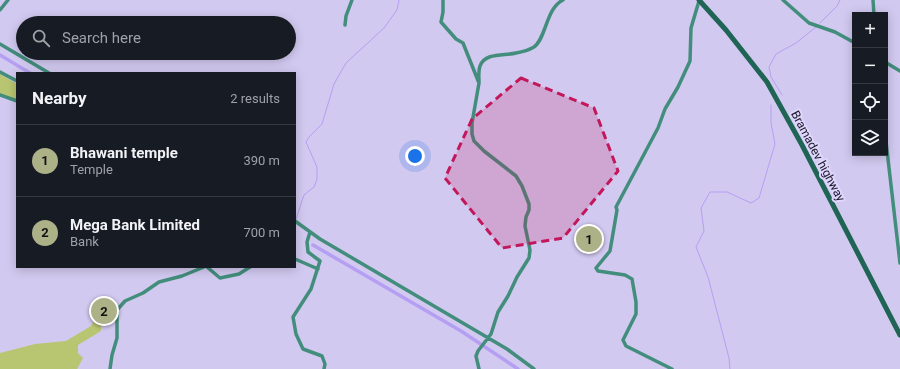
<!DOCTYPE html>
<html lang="en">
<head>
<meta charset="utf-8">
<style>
	:root { --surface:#171b24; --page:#20242c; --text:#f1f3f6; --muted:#9ea1a6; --line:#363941; --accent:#acb187 }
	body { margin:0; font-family:Roboto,sans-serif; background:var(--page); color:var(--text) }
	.controls { position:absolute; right:12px; top:12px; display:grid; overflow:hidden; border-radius:0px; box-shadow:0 2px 10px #0003 }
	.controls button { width:36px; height:36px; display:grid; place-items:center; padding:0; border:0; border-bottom:1px solid var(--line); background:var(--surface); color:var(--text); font:20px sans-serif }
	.you { position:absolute; left:415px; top:156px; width:14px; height:14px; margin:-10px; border:3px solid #fff; border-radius:50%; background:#1a73e8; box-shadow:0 0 0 6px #1a73e833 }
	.badge { display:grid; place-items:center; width:26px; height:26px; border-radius:50%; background:var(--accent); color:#111; font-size:13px; font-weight:700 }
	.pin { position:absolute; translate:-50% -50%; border:2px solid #fff; box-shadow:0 1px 4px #0006 }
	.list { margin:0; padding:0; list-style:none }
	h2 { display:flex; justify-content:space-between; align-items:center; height:52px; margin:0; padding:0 16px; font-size:17px }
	h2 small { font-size:13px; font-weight:400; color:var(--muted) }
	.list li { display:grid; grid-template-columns:26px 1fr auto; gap:12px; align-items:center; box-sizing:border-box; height:72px; padding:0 16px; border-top:1px solid var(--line) }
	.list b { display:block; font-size:15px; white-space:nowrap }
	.list p { margin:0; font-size:13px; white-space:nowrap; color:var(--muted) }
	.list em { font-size:13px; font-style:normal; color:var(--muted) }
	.icon { flex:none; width:22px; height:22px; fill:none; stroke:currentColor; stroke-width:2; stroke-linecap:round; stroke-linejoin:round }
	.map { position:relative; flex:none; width:900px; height:369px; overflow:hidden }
	.search { position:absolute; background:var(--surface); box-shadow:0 2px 10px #0003; left:16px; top:16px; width:280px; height:44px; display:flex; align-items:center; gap:10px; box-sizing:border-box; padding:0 14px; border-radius:22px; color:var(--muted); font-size:15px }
	.panel { position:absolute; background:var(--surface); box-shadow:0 2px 10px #0003; left:16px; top:72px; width:280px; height:196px; border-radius:0px }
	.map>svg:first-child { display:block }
	.green { fill:#b9c671 }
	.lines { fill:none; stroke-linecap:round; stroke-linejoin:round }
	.stream { stroke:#b59ff2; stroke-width:1 }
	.canal { stroke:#b59ff2; stroke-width:3.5 }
	.street { stroke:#428d7c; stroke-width:3.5 }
	.secondary { stroke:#1f6455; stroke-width:5 }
	.marked { fill:#c2185b; fill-opacity:0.2; stroke:#c2185b; stroke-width:3; stroke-dasharray:8 5; stroke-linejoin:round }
	.labels { text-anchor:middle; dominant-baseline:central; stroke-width:4; stroke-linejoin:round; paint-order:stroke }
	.street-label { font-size:12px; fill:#1b1826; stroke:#dfd6fd }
</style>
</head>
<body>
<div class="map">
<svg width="900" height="369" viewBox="0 0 900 369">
	<rect width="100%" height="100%" fill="#d2c9f0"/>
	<path class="green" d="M0,74L17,84V100L0,94Z
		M99,311L101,312V331L78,345V353L83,358L77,369H0V353L35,344L66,341L91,326Z"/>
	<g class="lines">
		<path class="stream" d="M820,23L837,6L840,0
			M782,95L771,77L769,67L776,54L796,43L816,27
			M296,219L304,195L314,187L317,179V167L306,142L309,137L322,124L334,84L346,63L384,28L397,10L399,0
			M730,369L729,358L708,277L696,247L704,231L701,208L710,192H727L751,203L759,198L775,144L771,123V105"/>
		<path class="canal" d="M0,55L30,73
			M313,245L461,331L518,369"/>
		<path class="street" d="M443,0V12L441,22L456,39L463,43L479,83L472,123V134L474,141L484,151L516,176L522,186L529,204V210L526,217L525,226L530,250L529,258L517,277L508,296L498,312L491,334L478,351L476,356L479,369
			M783,0L809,23L835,32L855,43
			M873,0L874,15
			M0,10L8,0
			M345,25L346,16L352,0
			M0,44L49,73
			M885,62L900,71
			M0,72L17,81
			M479,82C479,77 478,71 480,66C485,52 505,56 516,53C522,52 529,50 534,47C546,39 546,8 563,0
			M0,95L17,101
			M885,133L900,263
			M295,221L320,239L507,349L534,369
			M310,232L307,242L308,252L320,261L311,289L293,317L296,334L303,349L322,356L325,364L324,369
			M295,259L318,269
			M207,267L220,278L239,274L250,267
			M110,369L112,355L117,338V310L125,301L143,293L159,282L182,276L204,267
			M672,369L626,346L623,340L636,314V302L632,279L625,275L598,271L596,268L610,251L617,210L616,207L658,128L665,109L678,87L690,61L691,28L699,1"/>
		<path class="secondary" d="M699,0L726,30L767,82L802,145L900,335"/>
	</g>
	<path class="marked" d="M521,78L594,108L618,171L563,238L502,248L445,178L472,119Z"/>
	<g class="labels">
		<g class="street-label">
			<text transform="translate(818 156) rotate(62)">Bramadev highway</text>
		</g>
	</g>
</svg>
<div class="controls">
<button>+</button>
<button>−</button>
<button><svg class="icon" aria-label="locate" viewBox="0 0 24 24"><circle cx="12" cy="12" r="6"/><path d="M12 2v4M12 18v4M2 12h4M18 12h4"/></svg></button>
<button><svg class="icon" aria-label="layers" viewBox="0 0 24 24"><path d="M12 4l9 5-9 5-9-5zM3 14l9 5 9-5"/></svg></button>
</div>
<div class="you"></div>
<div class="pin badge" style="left:589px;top:239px">1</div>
<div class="pin badge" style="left:104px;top:311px">2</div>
<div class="search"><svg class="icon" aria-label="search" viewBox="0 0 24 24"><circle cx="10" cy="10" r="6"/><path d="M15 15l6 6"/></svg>Search here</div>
<section class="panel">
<h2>Nearby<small>2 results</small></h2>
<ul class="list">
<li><span class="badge">1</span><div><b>Bhawani temple</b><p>Temple</p></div><em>390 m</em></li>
<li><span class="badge">2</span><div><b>Mega Bank Limited</b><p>Bank</p></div><em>700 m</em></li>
</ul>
</section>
</div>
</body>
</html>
